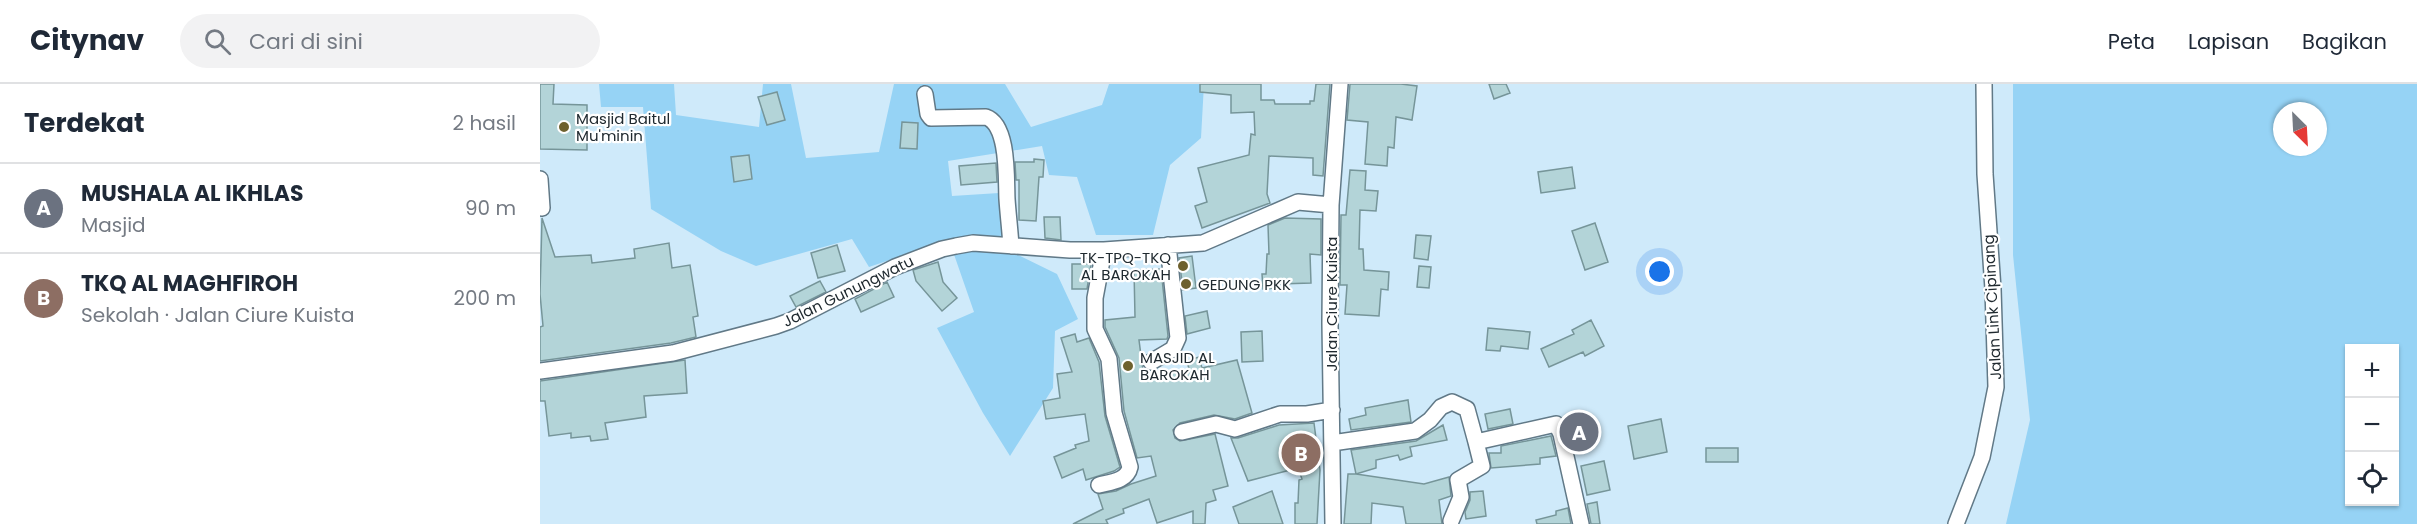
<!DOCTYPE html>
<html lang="id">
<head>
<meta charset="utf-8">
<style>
	:root { --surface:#fff; --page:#f2f2f3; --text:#1f2937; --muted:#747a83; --line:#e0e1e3; --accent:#db2777 }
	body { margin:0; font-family:Poppins,sans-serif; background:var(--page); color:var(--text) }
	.controls { position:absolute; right:18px; bottom:18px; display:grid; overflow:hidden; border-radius:0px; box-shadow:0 2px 4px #0004 }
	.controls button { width:54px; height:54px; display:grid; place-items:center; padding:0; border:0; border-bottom:2px solid var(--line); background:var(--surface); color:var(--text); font:30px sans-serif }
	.compass { position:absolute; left:1733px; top:18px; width:54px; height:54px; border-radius:50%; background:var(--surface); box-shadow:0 2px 4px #0004; rotate:156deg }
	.you { position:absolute; left:1120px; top:188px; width:21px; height:21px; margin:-15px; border:4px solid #fff; border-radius:50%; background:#1a73e8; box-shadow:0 0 0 9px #1a73e833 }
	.badge { display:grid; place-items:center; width:39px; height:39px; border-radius:50%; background:var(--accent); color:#fff; font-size:20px; font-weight:700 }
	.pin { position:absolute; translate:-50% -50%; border:3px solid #fff; box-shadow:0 2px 6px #0006 }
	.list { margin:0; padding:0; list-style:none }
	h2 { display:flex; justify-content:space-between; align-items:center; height:78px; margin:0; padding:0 24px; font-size:26px }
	h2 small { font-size:20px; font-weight:400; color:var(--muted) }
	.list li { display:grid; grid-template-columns:39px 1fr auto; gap:18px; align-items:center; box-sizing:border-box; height:90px; padding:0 24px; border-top:2px solid var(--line) }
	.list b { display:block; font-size:22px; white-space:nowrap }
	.list p { margin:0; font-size:20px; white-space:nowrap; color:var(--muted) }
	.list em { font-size:20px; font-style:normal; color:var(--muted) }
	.icon { flex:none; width:33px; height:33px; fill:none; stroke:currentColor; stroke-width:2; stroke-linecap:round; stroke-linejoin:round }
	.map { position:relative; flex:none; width:1877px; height:440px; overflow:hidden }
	header { display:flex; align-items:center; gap:36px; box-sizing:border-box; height:84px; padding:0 30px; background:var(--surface); border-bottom:2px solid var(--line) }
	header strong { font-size:28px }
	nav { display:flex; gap:33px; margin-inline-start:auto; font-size:21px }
	.search { width:420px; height:54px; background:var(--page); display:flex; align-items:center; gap:15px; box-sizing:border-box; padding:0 21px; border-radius:33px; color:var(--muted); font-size:22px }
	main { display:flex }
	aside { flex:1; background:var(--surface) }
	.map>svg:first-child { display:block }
	.green { fill:#96d3f5; fill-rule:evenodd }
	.building { fill:#b3d4d8; stroke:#769599; stroke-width:1.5 }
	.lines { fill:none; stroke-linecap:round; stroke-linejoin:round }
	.minor-casing { stroke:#617987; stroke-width:18 }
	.minor { stroke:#fff; stroke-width:15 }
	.poi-dot { fill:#6e612e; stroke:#fff; stroke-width:2 }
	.labels { text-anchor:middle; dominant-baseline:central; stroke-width:4.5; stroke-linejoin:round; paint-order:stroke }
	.poi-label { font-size:15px; fill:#202a30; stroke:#fff; text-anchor:start }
	.street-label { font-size:15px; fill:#202a30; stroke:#fff }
</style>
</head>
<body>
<header>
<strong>Citynav</strong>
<div class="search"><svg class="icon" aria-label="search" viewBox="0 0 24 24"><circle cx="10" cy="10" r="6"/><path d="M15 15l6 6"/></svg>Cari di sini</div>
<nav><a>Peta</a><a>Lapisan</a><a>Bagikan</a></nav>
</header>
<main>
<aside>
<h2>Terdekat<small>2 hasil</small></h2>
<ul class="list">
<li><span class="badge" style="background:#6b7280">A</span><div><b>MUSHALA AL IKHLAS</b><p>Masjid</p></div><em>90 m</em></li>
<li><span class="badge" style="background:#8d6e63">B</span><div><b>TKQ AL MAGHFIROH</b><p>Sekolah · Jalan Ciure Kuista</p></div><em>200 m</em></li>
</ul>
</aside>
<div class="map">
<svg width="1877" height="440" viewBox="0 0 1877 440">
	<rect width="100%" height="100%" fill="#cfeafa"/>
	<path class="green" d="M59,0H134L136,31L219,43L223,0H251L266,74L339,68L354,0H465L491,43L562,21L569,0H664L661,54L630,81L613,151H556L537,93L509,91L502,62L408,77L412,112L459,109L470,167L517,190L538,235L515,247L513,304L470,372L443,329L397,244L434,228L409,156L329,183L312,155L216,182L181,167L111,125L103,23H61Z
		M1473,0H1877V440H1466L1490,336L1473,171ZM1742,27H1778V63H1742ZM1854,264V418H1810V264Z"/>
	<path class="building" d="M0,0H14L13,20L47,21V66L0,65Z
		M660,0H721V16H734L735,20H770V17H774L776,0H790L783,92L773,91V74L729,72L727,110L730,119L662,144L655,122L667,118L658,84L709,71L711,50L715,51L714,28L691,29V11L660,8Z
		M810,0H861L877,2L872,36L856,33L854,64L848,63L847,82L825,80L828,38L807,36Z
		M949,0H966L970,9L954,15Z
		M237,8L245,36L227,41L218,13Z
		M362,38L378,39L377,65L360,64Z
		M209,71L212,95L194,98L191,73Z
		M494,75L504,76L503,93H499L496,137L479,136V96H476L475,78H494Z
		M456,79L457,98L421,101L419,82Z
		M1032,83L1035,104L1001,109L998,88Z
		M810,86L826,87L825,106L838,107L836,127L820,126L819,165H823L824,186L849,188L848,206L841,205L839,232L805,230L807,201H800L801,131H806Z
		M504,133H520L521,156L505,154Z
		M2,134L15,173L51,171L52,179L95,174L94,165L129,159L132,184L150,181L158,232L153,233L156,253L131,259L0,277V243L3,242L0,210Z
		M745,134L781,135V171L770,170L771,199L739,200V204L723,205L722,190H726L727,170H729L728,141Z
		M1055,139L1068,178L1045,186L1032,147Z
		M876,151L891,152L888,176L874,174Z
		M297,161L305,187L278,194L271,169Z
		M652,172L656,204L643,206L639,174Z
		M398,178L403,198L417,214L402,227L376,197L373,186Z
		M532,180H551L547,205H532Z
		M879,182L891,183L889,204L877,203Z
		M621,185L628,252L627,255L599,256L604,295L649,285L647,277L659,273L662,284L697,276L712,329L695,335L674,331L640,339L633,346L635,354L640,357L675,350L688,402L673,406L676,416L666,419L665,440H653V427L617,439L609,415L583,425L584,429L566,436L568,440H533L563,425L558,410L576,407L591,400L616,392L611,372L597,374L584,327L579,274L565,243V236L595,233L594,186Z
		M280,197L286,208L256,223L250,212Z
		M347,198L354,213L321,228L315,215Z
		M667,227L670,244L647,250L645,232Z
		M1051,236L1064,262L1045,272L1043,268L1009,283L1001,265L1034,250L1032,246Z
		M948,244L990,248L988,265L961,262L960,267L946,266Z
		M722,247L723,277L702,278L701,248Z
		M535,250L537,258L549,254L559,278L565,332L580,383L574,387L546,396L543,385L522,394L514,373L536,364L535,361L549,357L545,330L506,335L503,317L520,314L517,290L532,288L521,254Z
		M145,276L147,309L104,312L106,333L65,339L68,355L51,357L50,352L31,354V349L9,352L5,317H0V297Z
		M868,316L871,338L811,346L809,335L826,331L825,324Z
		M970,325L973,340L948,345L945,330Z
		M1121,335L1127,368L1094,375L1088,342Z
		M1047,336L1052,353L1036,358L1032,341Z
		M774,339L780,386L777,440H755V419H758L759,396L762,395L758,384L708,397L691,354H698L739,341Z
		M903,341L907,356L870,363L872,372L860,376L858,371L836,376V384L816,390L884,400L909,393L911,412L899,416L902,440H866L863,423L832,419L831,440H804L808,390H816L811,366L876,357Z
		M1011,352L1016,372L1000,374V380L951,384L949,369H961V362Z
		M1166,364H1198V378H1166Z
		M1064,377L1070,406L1047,411L1041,382Z
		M732,407L743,440H699L693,423Z
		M943,407L946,432L926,435L925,428L930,416V408Z
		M1057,418L1060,440H1051L1047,420Z
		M1028,424L1031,440H997L996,436L1016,431V427Z"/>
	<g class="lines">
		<defs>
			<path id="minor" d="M385,10L388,30L391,34L446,33C469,41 466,95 467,115C468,130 470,146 471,162
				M0,95L2,124
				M611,278L633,265L638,254L628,161
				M0,287L133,269L236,242L250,237L355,183L402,165L416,162L433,159L530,166H564L663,159L758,118L791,121
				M642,348L676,340L695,345L740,330H767L792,326
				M792,359L875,347L890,336L901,323L912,318L927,325L936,358L1016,340L1021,350L1041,440
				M559,401C571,398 587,397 590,383L574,329L569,275L555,245V214L564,166
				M911,437L921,413L918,396L942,382L936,358
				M793,440L790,239L791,121L800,0
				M1416,440L1442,373L1456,303L1453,205L1445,90L1444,0"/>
		</defs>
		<use href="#minor" class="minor-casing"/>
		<use href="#minor" class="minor"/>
	</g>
	<g class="poi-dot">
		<circle cx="24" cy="43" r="6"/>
		<circle cx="643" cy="182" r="6"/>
		<circle cx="646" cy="200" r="6"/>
		<circle cx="588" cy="282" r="6"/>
	</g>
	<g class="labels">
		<g class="poi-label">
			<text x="36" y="34">Masjid Baitul<tspan x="36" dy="17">Mu'minin</tspan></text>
			<text x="631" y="173" text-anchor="end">TK-TPQ-TKQ<tspan x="631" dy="17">AL BAROKAH</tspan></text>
			<text x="658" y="200">GEDUNG PKK</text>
			<text x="600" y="273">MASJID AL<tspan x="600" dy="17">BAROKAH</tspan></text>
		</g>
		<g class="street-label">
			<text transform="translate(308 207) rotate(-26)">Jalan Gunungwatu</text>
			<text transform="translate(791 220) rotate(-90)">Jalan Ciure Kuista</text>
			<text transform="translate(1452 223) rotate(-93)">Jalan Link Cipinang</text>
		</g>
	</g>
</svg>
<div class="controls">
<button>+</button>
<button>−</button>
<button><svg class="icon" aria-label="locate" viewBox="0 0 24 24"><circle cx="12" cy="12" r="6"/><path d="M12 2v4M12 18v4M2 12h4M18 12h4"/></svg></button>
</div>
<svg class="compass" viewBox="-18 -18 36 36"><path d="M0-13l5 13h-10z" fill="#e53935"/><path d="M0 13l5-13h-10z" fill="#747a83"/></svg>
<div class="you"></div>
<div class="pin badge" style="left:1039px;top:348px;background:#6b7280">A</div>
<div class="pin badge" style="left:761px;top:369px;background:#8d6e63">B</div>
</div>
</main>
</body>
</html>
